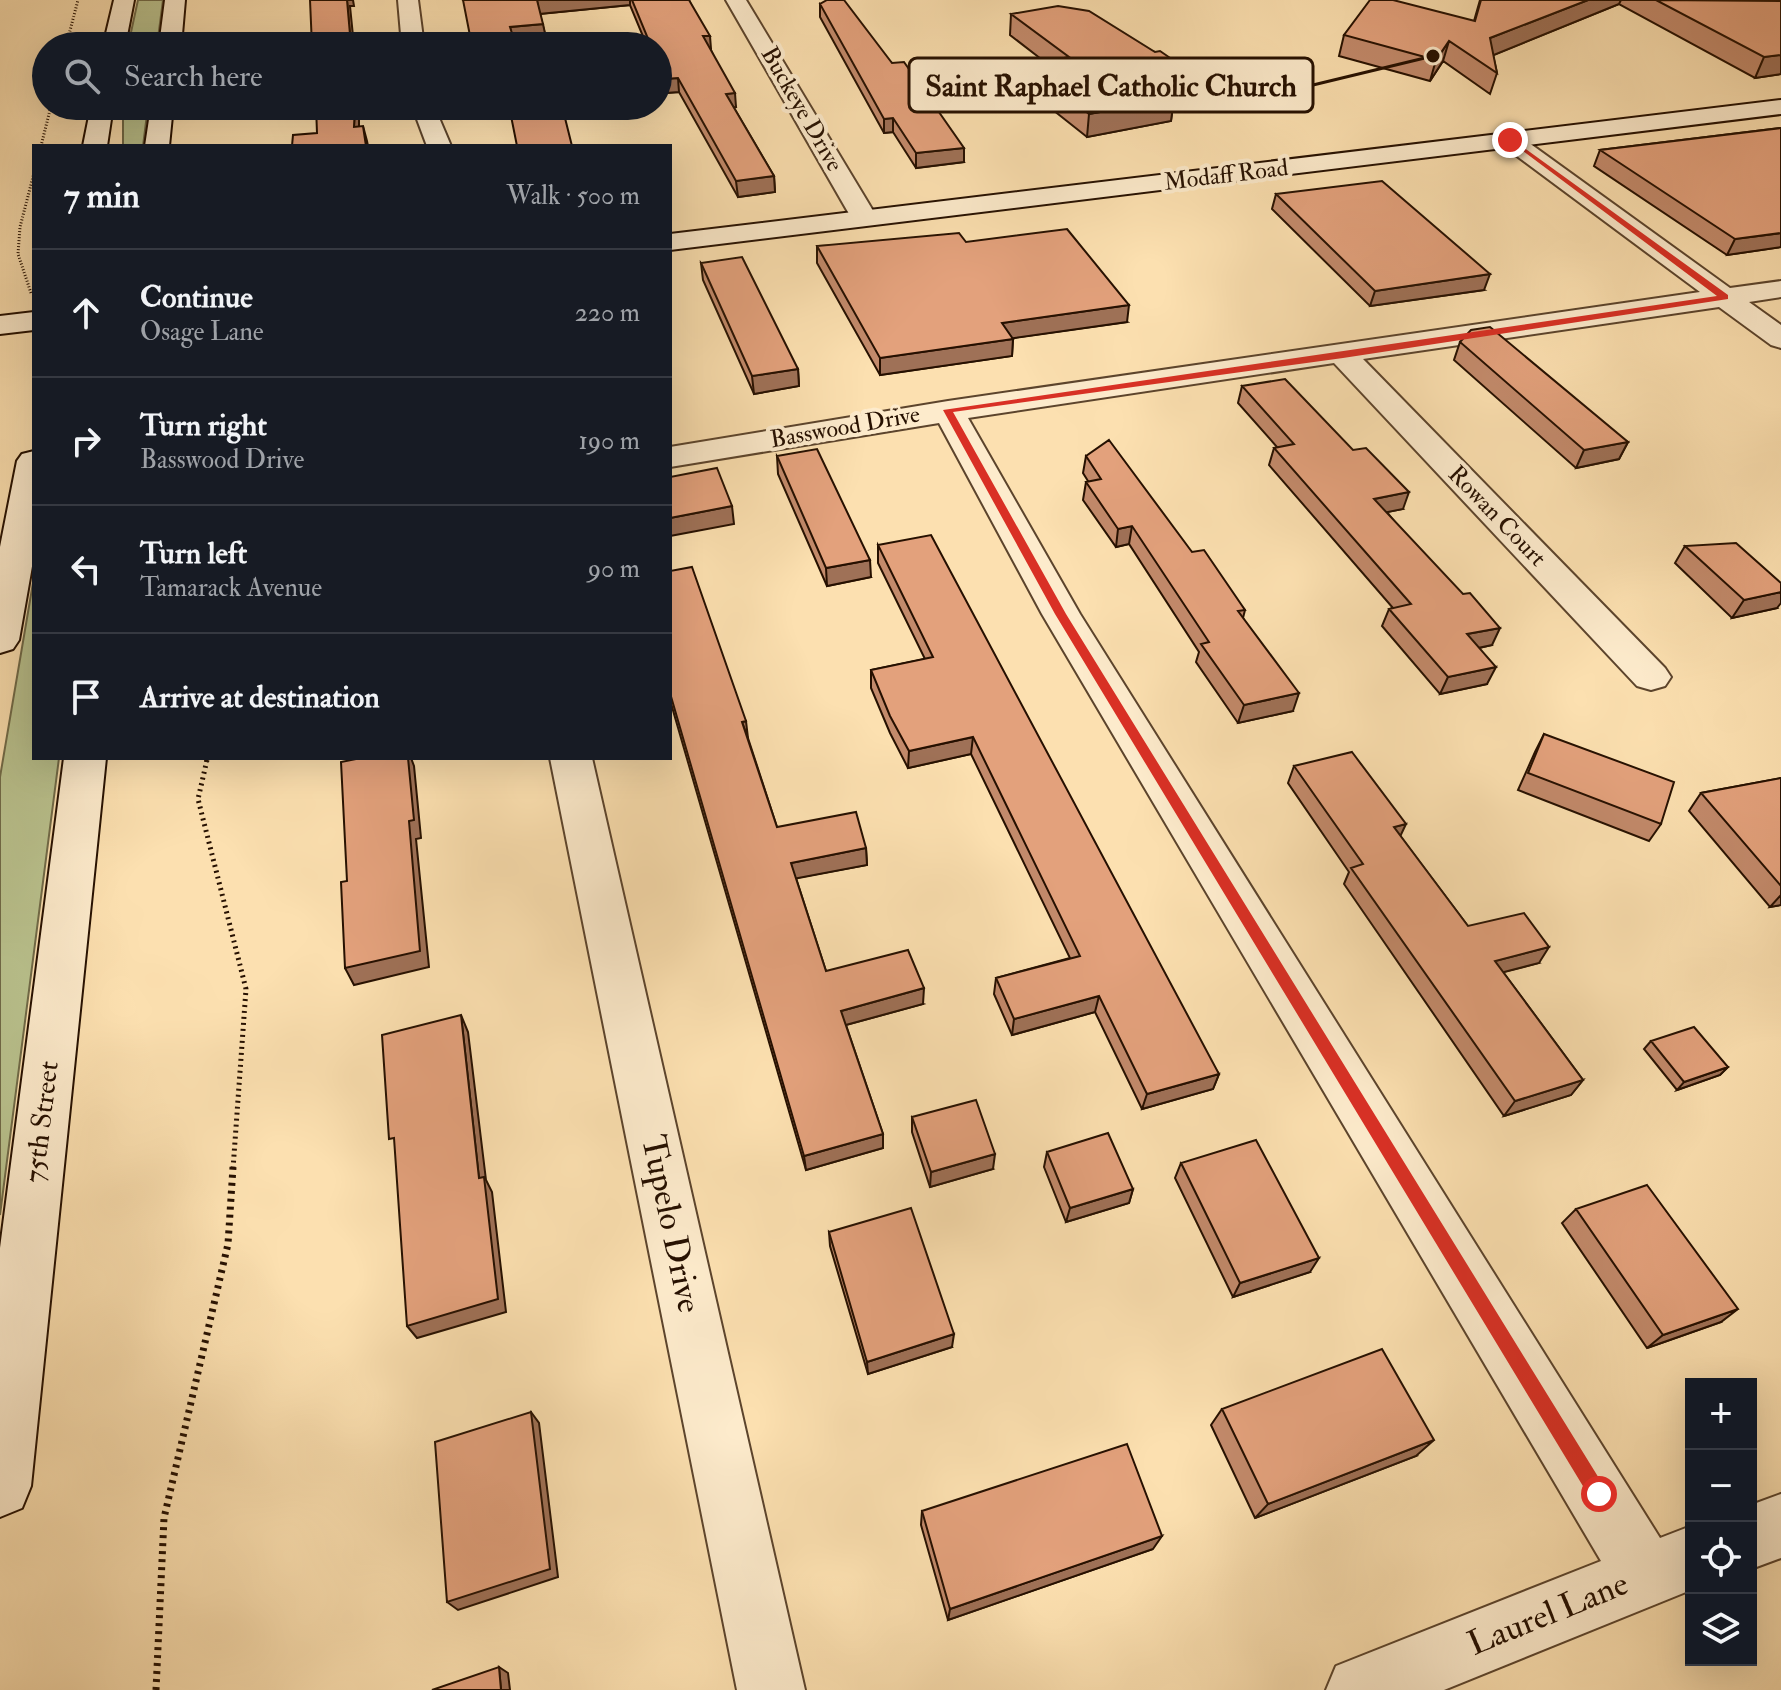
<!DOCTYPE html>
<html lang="en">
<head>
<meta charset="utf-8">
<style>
	:root { --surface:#171b24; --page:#242831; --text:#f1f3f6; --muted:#9ea1a6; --line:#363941 }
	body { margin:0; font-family:"IM FELL Double Pica",serif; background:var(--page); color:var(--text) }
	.controls { position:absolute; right:24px; bottom:24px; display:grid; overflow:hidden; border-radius:0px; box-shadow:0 8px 32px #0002 }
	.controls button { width:72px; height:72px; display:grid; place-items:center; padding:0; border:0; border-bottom:2px solid var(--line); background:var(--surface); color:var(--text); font:40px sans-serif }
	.stop { position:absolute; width:24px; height:24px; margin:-18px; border:6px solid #d93025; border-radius:50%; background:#fff }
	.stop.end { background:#d93025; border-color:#fff; box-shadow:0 2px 8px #0008 }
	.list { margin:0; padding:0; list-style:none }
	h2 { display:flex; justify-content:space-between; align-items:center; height:104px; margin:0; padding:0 32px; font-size:34px }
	h2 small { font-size:26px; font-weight:400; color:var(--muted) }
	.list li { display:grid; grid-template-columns:52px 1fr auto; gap:24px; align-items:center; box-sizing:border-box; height:128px; padding:0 32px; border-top:2px solid var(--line) }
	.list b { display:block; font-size:30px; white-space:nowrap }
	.list p { margin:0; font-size:26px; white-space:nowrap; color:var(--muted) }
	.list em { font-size:26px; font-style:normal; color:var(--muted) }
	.icon { flex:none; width:44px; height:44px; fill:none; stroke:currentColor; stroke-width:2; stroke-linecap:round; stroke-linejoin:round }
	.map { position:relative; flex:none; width:1781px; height:1690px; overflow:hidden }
	.search { position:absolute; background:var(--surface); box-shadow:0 8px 32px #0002; left:32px; top:32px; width:640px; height:88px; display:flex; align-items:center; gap:20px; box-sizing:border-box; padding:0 28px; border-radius:44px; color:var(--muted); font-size:30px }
	.panel { position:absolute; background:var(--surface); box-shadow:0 8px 32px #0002; left:32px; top:144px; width:640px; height:616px; border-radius:0px }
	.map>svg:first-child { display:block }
	.green { fill:#bac38f; stroke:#706a48; stroke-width:2 }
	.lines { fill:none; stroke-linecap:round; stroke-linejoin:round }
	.street-casing { stroke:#5c442c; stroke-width:4 }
	.secondary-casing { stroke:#261000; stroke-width:4 }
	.path-far3 { stroke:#261000; stroke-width:3; stroke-dasharray:1 2; stroke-linecap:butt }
	.path-far2 { stroke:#261000; stroke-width:4; stroke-dasharray:2 3; stroke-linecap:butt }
	.path-far1 { stroke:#261000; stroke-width:5; stroke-dasharray:2 4; stroke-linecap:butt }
	.path { stroke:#261000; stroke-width:7; stroke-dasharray:3 5; stroke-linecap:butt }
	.street { fill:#fdebcc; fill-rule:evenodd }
	.secondary { fill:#fdebcc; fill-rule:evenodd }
	.wall { fill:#c38a6b; stroke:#261000; stroke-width:2 }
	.shaded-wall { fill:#9f7157; stroke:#261000; stroke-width:2 }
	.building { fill:#e3a17c; stroke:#261000; stroke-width:2 }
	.route { fill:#d93025 }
	.labels { text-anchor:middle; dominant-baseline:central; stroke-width:8; stroke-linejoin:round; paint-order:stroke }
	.far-street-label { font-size:24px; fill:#261000; stroke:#fdebcc }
	.street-label { font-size:28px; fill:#261000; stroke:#fdebcc }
	.near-street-label { font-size:34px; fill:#261000; stroke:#fdebcc }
	.leader { fill:none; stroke:#261000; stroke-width:3 }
	.callout-dot { fill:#261000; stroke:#fdebcc; stroke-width:3 }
	.callout { fill:#fdebcc; stroke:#261000; stroke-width:3 }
	.callout-label { font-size:30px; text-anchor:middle; font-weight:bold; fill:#261000 }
</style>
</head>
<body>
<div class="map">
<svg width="1781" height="1690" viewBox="0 0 1781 1690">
	<rect width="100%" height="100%" fill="#fce0b0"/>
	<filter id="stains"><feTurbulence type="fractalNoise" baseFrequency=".0025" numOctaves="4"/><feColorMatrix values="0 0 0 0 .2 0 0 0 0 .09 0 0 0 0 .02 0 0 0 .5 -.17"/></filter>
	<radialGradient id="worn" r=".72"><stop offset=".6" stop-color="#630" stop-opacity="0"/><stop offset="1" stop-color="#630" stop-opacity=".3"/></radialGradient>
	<path class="green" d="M138,0H163L157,46H128Z
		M123,106H148L143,146H123Z
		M34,577V758H59L0,1215V777Z"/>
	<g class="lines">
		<defs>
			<path id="street" d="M398,0H418L424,46H402Z
				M726,0H746L878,219L874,225H856L852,219Z
				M412,106H434L451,146H427Z
				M1510,133L1518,135L1730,288L1781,281V297L1749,302L1781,325V348L1771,345L1719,307L1363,359L1665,668L1671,677L1665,686L1651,690L1637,686L1334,363L968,418L1080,614L1660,1538L1691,1526V1590L1444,1690H1326L1336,1666L1601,1561L1042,614L939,423L670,467V447L948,401L1700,292L1502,145L1498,140L1502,135Z
				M550,758H592L805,1690H737Z
				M1781,1494V1558L1751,1569V1505Z"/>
			<path id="secondary" d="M114,0H134L125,46H103Z
				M165,0H185L181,46H159Z
				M1781,100V114L670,250V234Z
				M91,106H113L107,146H83Z
				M151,106H173L169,146H145Z
				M34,312V330L0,334V316Z
				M34,451V555L19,640L13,649L0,653V547L17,461L22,454Z
				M64,758H106L31,1486L22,1508L0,1517V1248Z"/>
		</defs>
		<use href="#street" class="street-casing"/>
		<use href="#secondary" class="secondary-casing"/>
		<path class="path-far3" d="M66,46L78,0
			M41,146L51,106
			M31,293L18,254L20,227L34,173"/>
		<path class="path-far2" d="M206,762L207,758"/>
		<path class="path-far1" d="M207,760L198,799L246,989L233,1169"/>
		<path class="path" d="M156,1690L164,1518L228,1244L233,1167"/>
		<use href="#street" class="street"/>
		<use href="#secondary" class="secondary"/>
	</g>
	<path class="wall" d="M463,0H689L736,107L734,108L774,176L775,192L738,197L679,92L666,93L658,73V46H647L630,5L540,14L546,38L514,41Z
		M1480,0H1781V74L1755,78L1619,4L1493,55L1497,73L1490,94L1443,61L1430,81L1339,56L1344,35L1474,21Z
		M820,4L892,63L964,162L916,168L893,132L884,133L820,17Z
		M1011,14L1155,52L1205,82L1202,104L1173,105L1171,121L1087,137L1024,87L1025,65L1045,62L1010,35Z
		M1781,128V247L1727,255L1594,166L1600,150Z
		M1276,194L1484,290L1370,306L1272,209Z
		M966,242L1127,322L1013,338L1012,356L880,375L817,263V246Z
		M701,263L798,369L799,386L754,394L703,280Z
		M1460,342L1628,442L1619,459L1576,468L1454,360Z
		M1242,386L1403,509L1387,512L1492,645L1479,648L1487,684L1440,694L1382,626L1389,609L1393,608L1269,465L1274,448L1277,447L1238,403Z
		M777,456L871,577L827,586L778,474Z
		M1086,456L1192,552L1245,610L1243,618L1293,711L1238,723L1196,662L1199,652L1129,544L1116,547L1083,500L1086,482L1088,481L1083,473Z
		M878,545L1219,1074L1213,1089L1142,1109L1095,1012L1012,1035L994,994L996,978L1070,958L971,754L908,768L890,733L871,688V670L925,659L878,563Z
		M1685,546L1777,608L1732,618L1675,563Z
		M670,571L748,738L777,827L866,848L867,865L796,878L826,971L923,1004L846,1025L883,1134V1148L806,1170L670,700Z
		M1544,734L1661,824L1649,841L1518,790L1535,752Z
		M1294,766L1400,836L1468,926L1539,963L1503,972L1583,1080L1571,1095L1504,1116L1344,884L1349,872L1288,783Z
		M1781,778V905L1770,907L1689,811L1701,793Z
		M1651,1041L1728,1067L1720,1075L1677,1090L1644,1049Z
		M912,1117L993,1169L930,1187L912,1132Z
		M1047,1152L1133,1189L1129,1203L1066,1222L1044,1167Z
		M1181,1163L1310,1272L1233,1297L1175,1178Z
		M1576,1209L1721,1322L1647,1348L1562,1223Z
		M829,1232L952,1347L868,1374L830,1246Z
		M1222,1409L1416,1456L1255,1518L1211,1425Z
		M922,1511L1153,1549L948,1620L921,1525Z"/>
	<path class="shaded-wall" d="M347,0H353L354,6H350L354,46H351Z
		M537,0H630V5L539,14Z
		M1588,0H1621L1619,4L1484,59L1490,38Z
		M543,24L546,38L513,41L510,27Z
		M703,36H710L711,49L704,50Z
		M1449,41L1443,61L1430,81L1436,60Z
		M1781,55V74L1755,78L1764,57Z
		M678,78L679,92L666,93L664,79Z
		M735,93L736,107L727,108L726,94Z
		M1174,99L1171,121L1087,137L1089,114Z
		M355,106H359V142L354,127Z
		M893,118V132L884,133V119Z
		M363,126L367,141L368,146H366Z
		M964,148V162L916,168V153Z
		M774,176L775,192L738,197L736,181Z
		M1781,233V247L1727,255L1735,239Z
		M1490,274L1484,290L1370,306L1375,291Z
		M1129,305L1127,322L1001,340L1002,323Z
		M1013,339L1012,356L880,375V358Z
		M798,369L799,386L754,394L752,376Z
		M1628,442L1619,459L1576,468L1584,450Z
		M1409,492L1403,509L1368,516L1374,499Z
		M732,506L734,524L670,536V518Z
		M1132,526L1129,544L1116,547L1118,529Z
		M870,560L871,577L827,586L826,568Z
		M1781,592V603L1777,608L1732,618L1744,600Z
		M1500,628L1492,645L1459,652L1467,634Z
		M1496,667L1487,684L1440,694L1448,677Z
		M1299,693L1293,711L1238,723L1244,705Z
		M746,721L748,738L742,722Z
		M973,737L971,754L908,768L909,751Z
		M408,758H411L414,766L421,838L416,839L429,967L354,985L345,968L409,821Z
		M1406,824L1398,841L1394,827Z
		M866,848L867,865L793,879L791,863Z
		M1781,895V905L1770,907Z
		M1549,947L1539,963L1485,977L1495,961Z
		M924,988L923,1004L842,1026L841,1011Z
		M1099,996L1095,1012L1012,1035L1014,1019Z
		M461,1015L468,1032L486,1180L492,1192L506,1312L417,1338L407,1326L479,1178Z
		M1728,1067L1720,1075L1677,1090L1684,1082Z
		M1219,1074L1213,1089L1142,1109L1147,1094Z
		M1583,1080L1571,1095L1504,1116L1515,1101Z
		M883,1134V1148L806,1170L804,1156Z
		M995,1154L993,1169L930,1187L931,1172Z
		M1133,1189L1129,1203L1066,1222L1070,1208Z
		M1319,1258L1310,1272L1233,1297L1240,1283Z
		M1738,1309L1721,1322L1647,1348L1663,1335Z
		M954,1334L952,1347L868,1374L867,1362Z
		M531,1412L539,1423L558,1577L458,1610L447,1602Z
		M1434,1440L1416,1456L1255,1518L1268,1504Z
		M1162,1536L1153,1549L948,1620L950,1609Z
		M499,1667L508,1673L510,1690H501Z"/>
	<path class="building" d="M310,0H347L351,46H312Z
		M463,0H540H537L543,24L510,27L516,46H472Z
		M632,0H689L710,36H703L735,93L726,94L774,176L736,181L678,78L664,79L658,64V46H651Z
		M827,0H844L892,63L904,62L964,148L916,153L893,118L884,119L820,4Z
		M1370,0H1393L1475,21L1481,0H1588L1490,38L1497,73L1449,41L1436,60L1344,35Z
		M1656,0L1781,1V55L1764,57Z
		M1058,6L1089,11L1155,52L1160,51L1205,82L1154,84L1174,99L1089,114L1025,65L1069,57L1011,14Z
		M316,106H355L354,127L363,126L366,146H292L293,135L317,133Z
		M509,106H562L572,146H517Z
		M1781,128V233L1735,239L1600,150Z
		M1382,181L1490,274L1375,291L1276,194Z
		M1067,229L1129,305L1002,323L1013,339L880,358L817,246L959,233L966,242Z
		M742,257L798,369L752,376L701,263Z
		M1490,327L1628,442L1584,450L1460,342L1471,330Z
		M1285,379L1353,450L1366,448L1409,492L1374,499L1463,594L1470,593L1500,628L1467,634L1496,667L1448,677L1389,609L1411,604L1274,448L1294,444L1242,386Z
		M1109,440L1192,552L1204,550L1245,610L1238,611L1299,693L1244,705L1201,644L1209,642L1132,526L1118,529L1086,482L1101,479L1086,456Z
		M817,449L870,560L826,568L777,456Z
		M717,468L732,506L670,518V477Z
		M931,535L1219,1074L1147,1094L1099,996L1014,1019L996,978L1080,956L973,737L909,751L890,716L871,670L933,657L878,545Z
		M1736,543L1781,583V592L1744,600L1685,546Z
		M692,567L746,721L742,722L777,827L856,812L866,848L791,863L826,971L908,950L924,988L841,1011L883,1134L804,1156L670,693V571Z
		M1544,734L1674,782L1661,824L1528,773Z
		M1352,752L1406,824L1394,827L1468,926L1524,913L1549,947L1495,961L1583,1080L1515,1101L1351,868L1363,864L1294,766Z
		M361,758H408L414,820L409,821L420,951L345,968L341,882L347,881L341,762Z
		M1781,778V886L1701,793Z
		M461,1015L479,1178L484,1177L498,1299L407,1326L394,1138L389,1139L382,1035Z
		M1694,1027L1728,1067L1684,1082L1651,1041Z
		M976,1100L995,1154L931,1172L912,1117Z
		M1108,1133L1133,1189L1070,1208L1047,1152Z
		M1256,1140L1319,1258L1240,1283L1181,1163Z
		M1647,1185L1738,1309L1663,1335L1576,1209Z
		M911,1208L954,1334L867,1362L829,1232Z
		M1382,1349L1434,1440L1268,1504L1222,1409Z
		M531,1412L550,1569L447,1602L435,1442Z
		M1127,1444L1162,1536L950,1609L922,1511Z
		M499,1667L501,1690H432Z"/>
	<path class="route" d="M1507,139H1512L1728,295V299L1343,358L953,412L1066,614L1605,1488L1608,1494L1605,1501L1599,1503L1592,1501L1055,614L943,410L1717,296Z"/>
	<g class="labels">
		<g class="far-street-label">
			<text transform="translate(802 109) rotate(60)">Buckeye Drive</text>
			<text transform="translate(1226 175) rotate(-7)">Modaff Road</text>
			<text transform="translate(845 427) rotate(-10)">Basswood Drive</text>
			<text transform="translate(1497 516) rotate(46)">Rowan Court</text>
		</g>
		<g class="street-label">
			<text transform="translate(42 1122) rotate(-83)">75th Street</text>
		</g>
		<g class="near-street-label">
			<text transform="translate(671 1224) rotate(78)">Tupelo Drive</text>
			<text transform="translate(1548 1614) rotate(-22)">Laurel Lane</text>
		</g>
	</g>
	<path class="leader" d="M1433 56L1313 85"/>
	<circle class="callout-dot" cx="1433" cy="56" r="8"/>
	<rect class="callout" x="909" y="58" width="404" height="54" rx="8"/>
	<g class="callout-label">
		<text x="1111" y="96">Saint Raphael Catholic Church</text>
	</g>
	<rect width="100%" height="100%" filter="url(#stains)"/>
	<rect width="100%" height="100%" fill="url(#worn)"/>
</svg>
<div class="controls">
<button>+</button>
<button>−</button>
<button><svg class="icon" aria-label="locate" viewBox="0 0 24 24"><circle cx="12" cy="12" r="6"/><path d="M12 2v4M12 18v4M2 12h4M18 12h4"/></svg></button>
<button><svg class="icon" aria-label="layers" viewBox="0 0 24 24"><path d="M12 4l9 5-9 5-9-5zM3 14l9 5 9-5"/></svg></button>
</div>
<div class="stop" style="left:1599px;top:1494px"></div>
<div class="stop end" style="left:1510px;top:140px"></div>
<div class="search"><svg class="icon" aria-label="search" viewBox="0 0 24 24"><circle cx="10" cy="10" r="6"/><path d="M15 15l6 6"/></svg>Search here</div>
<section class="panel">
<h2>7 min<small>Walk · 500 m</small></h2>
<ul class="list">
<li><svg class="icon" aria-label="ahead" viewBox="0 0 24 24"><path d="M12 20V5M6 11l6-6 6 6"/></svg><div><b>Continue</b><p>Osage Lane</p></div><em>220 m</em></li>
<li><svg class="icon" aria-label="right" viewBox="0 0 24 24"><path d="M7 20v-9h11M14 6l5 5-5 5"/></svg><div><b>Turn right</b><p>Basswood Drive</p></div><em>190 m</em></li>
<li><svg class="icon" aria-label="left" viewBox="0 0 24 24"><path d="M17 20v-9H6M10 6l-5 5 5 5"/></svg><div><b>Turn left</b><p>Tamarack Avenue</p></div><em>90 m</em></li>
<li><svg class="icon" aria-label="arrive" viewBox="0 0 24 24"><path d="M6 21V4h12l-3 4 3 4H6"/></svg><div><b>Arrive at destination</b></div></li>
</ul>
</section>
</div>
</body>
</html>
